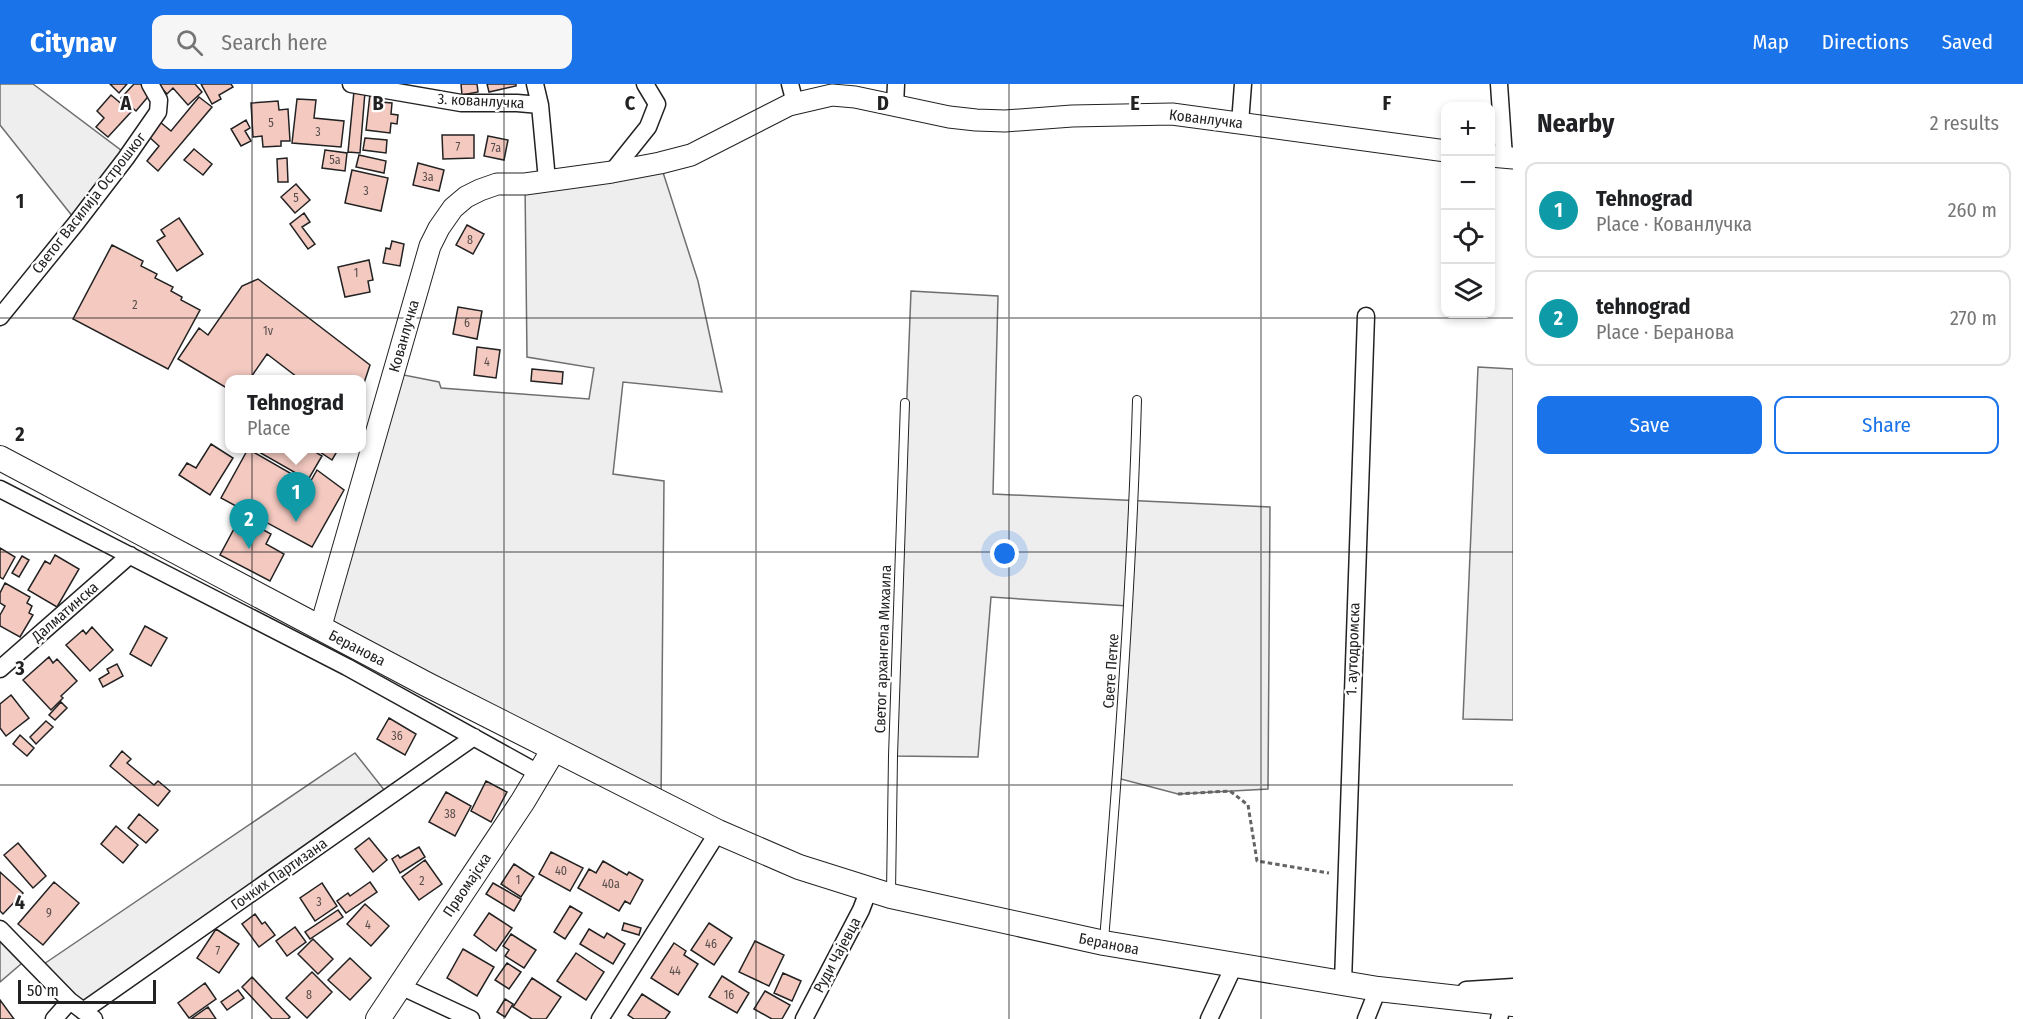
<!DOCTYPE html>
<html lang="en">
<head>
<meta charset="utf-8">
<style>
	:root { --surface:#fff; --page:#f6f6f6; --text:#202124; --muted:#757577; --line:#e0e0e0; --accent:#1a73e8 }
	body { margin:0; font-family:"Fira Sans Condensed",sans-serif; background:var(--page); color:var(--text) }
	.controls { position:absolute; right:18px; top:18px; display:grid; overflow:hidden; border-radius:12px; box-shadow:0 3px 9px #0003 }
	.controls button { width:54px; height:54px; display:grid; place-items:center; padding:0; border:0; border-bottom:2px solid var(--line); background:var(--surface); color:var(--text); font:30px sans-serif }
	.scale { position:absolute; left:18px; bottom:15px; width:138px; box-sizing:border-box; padding-left:6px; border:3px solid #222; border-top:0; font-size:16px; line-height:21px; white-space:nowrap; color:#222; -webkit-text-stroke:4px #fff; paint-order:stroke }
	.you { position:absolute; left:1005px; top:470px; width:21px; height:21px; margin:-15px; border:4px solid #fff; border-radius:50%; background:#1a73e8; box-shadow:0 0 0 9px #1a73e833 }
	.badge { display:grid; place-items:center; width:39px; height:39px; border-radius:50%; background:var(--accent); color:#fff; font-size:20px; font-weight:700 }
	.pin { position:absolute; translate:-50% -50px; filter:drop-shadow(0 2px 3px #0008) }
	.pin::after { content:''; position:absolute; top:32px; width:21px; height:18px; background:inherit; clip-path:polygon(0 0,100% 0,50% 100%) }
	.popup { position:absolute; left:225px; top:291px; width:141px; height:78px; box-sizing:border-box; display:grid; place-content:center; border-radius:12px; background:var(--surface); filter:drop-shadow(0 2px 4px #0005); font-size:20px; white-space:nowrap; color:var(--muted) }
	.popup b { font-size:22px; color:var(--text) }
	.popup::after { content:''; position:absolute; left:50%; top:100%; margin-left:-12px; border:12px solid transparent; border-top-color:var(--surface) }
	.list { margin:0; padding:0; list-style:none }
	h2 { display:flex; justify-content:space-between; align-items:center; height:78px; margin:0; padding:0 24px; font-size:26px }
	h2 small { font-size:20px; font-weight:400; color:var(--muted) }
	.list li { display:grid; grid-template-columns:39px 1fr auto; gap:18px; align-items:center; box-sizing:border-box; height:96px; margin:0 12px 12px; padding:0 12px; border:2px solid var(--line); border-radius:12px }
	.list b { display:block; font-size:22px; white-space:nowrap }
	.list p { margin:0; font-size:20px; white-space:nowrap; color:var(--muted) }
	.list em { font-size:20px; font-style:normal; color:var(--muted) }
	.actions { display:flex; gap:12px; padding:18px 24px }
	.actions a { flex:1; padding:14px 0; border:2px solid var(--accent); border-radius:12px; text-align:center; font-size:21px; color:var(--accent) }
	.actions .main { background:var(--accent); color:#fff }
	.icon { flex:none; width:33px; height:33px; fill:none; stroke:currentColor; stroke-width:2; stroke-linecap:round; stroke-linejoin:round }
	.map { position:relative; flex:none; width:1513px; height:935px; overflow:hidden }
	header { display:flex; align-items:center; gap:36px; box-sizing:border-box; height:84px; padding:0 30px; background:var(--accent); color:#fff }
	header strong { font-size:28px }
	nav { display:flex; gap:33px; margin-inline-start:auto; font-size:21px }
	.search { width:420px; height:54px; background:var(--page); display:flex; align-items:center; gap:15px; box-sizing:border-box; padding:0 21px; border-radius:12px; color:var(--muted); font-size:22px }
	main { display:flex }
	aside { flex:1; background:var(--surface) }
	.map>svg:first-child { display:block }
	.green { fill:#eee; stroke:#6f6f6f; stroke-width:1.5 }
	.building { fill:#f3c9c0; stroke:#222; stroke-width:1.5 }
	.lines { fill:none; stroke-linecap:round; stroke-linejoin:round }
	.service-casing { stroke:#222; stroke-width:10 }
	.minor-casing { stroke:#222; stroke-width:19 }
	.tertiary-casing { stroke:#222; stroke-width:23 }
	.secondary-casing { stroke:#222; stroke-width:26 }
	.path { stroke:#646464; stroke-width:3; stroke-dasharray:4.5 3; stroke-linecap:butt }
	.service { stroke:#fff; stroke-width:8 }
	.minor { stroke:#fff; stroke-width:16 }
	.tertiary { stroke:#fff; stroke-width:21 }
	.secondary { stroke:#fff; stroke-width:24 }
	.grid { fill:none; stroke:#222; stroke-width:1.5; stroke-opacity:0.55 }
	.labels { text-anchor:middle; dominant-baseline:central; stroke-width:4.5; stroke-linejoin:round; paint-order:stroke }
	.number-label { font-size:12px; fill:#564c4a }
	.street-label { font-size:15px; fill:#222; stroke:#fff }
	.grid-label { font-size:20px; text-anchor:middle; font-weight:bold; fill:#222; stroke:#fff; stroke-width:4.5; stroke-linejoin:round; paint-order:stroke }
</style>
</head>
<body>
<header>
<strong>Citynav</strong>
<div class="search"><svg class="icon" aria-label="search" viewBox="0 0 24 24"><circle cx="10" cy="10" r="6"/><path d="M15 15l6 6"/></svg>Search here</div>
<nav><a>Map</a><a>Directions</a><a>Saved</a></nav>
</header>
<main>
<div class="map">
<svg width="1513" height="935" viewBox="0 0 1513 935">
	<rect width="100%" height="100%" fill="#fff"/>
	<path class="green" d="M0,0H33L130,73L77,138L0,41Z
		M660,79L698,197L722,308L623,298L613,390L664,397L661,719L320,545L394,289L439,298L441,304L589,315L594,284L527,273L525,100Z
		M911,207L998,212L993,410L1270,423L1268,705L1178,710L1117,694L1128,522L991,513L978,673L893,672Z
		M1478,283L1513,285V636L1463,635Z
		M355,669L389,712L83,927L38,884Z
		M0,845L28,874L0,898Z"/>
	<path class="building" d="M110,0H127L119,9Z
		M134,0H143L152,8L136,27L121,14Z
		M158,0H195L202,8L188,21L173,4L167,10Z
		M201,0H231L233,3L219,11L221,15L212,20Z
		M461,0H477L478,8L462,11Z
		M487,0H516V2L489,8Z
		M354,7L365,8L360,69L348,68Z
		M370,10L382,12L381,18L392,19L391,30L398,31L397,40L391,39L390,49L366,46Z
		M111,11L131,28L108,53L96,43L104,34L97,27Z
		M199,13L212,23L158,87L147,77L159,62L148,52L160,38L171,47Z
		M297,15L316,16L314,34L344,37L341,63L292,59Z
		M278,17L279,26L288,25L290,57H281V62L263,63L262,52L253,53L251,19Z
		M246,36L250,44L245,47L251,57L241,62L231,45Z
		M442,51H474V74L443,75Z
		M488,52L508,56L504,76L484,72Z
		M365,54L387,56L386,69L363,66Z
		M194,65L212,80L203,91L184,76Z
		M325,66L347,69L345,87L322,84Z
		M359,71L386,77L384,89L356,83Z
		M287,74L288,98H278L277,75Z
		M418,79L444,86L439,107L413,101Z
		M352,86L388,94L381,127L345,119Z
		M296,100L310,116L295,129L281,113Z
		M304,129L310,138L302,143L315,160L308,165L290,140Z
		M179,134L203,170L177,187L157,157L165,152L161,146Z
		M467,141L484,150L473,170L456,161Z
		M392,157L404,160L400,182L383,179L386,164L390,165Z
		M112,161L143,177L141,182L157,190L155,194L173,203L171,207L182,213L181,216L200,226L168,285L73,235Z
		M369,176L373,196L368,197L370,208L345,213L338,183Z
		M258,195L370,281L362,305V296H327L323,293L321,296H301L267,270L249,296H230V306L178,275L199,244L208,251L242,202Z
		M458,223L482,227L477,255L453,250Z
		M477,263L500,266L496,294L474,291Z
		M532,285L563,288L562,300L531,297Z
		M211,360L233,374L210,411L179,391L187,379L196,384Z
		M252,364H309L322,372L308,396Z
		M314,364H339L332,376Z
		M248,365L309,400L317,386L344,406L312,463L221,414Z
		M235,443L255,453L260,444L271,450L266,460L284,470L270,497L220,471Z
		M0,464L15,473L3,495L0,493Z
		M55,471L79,485L57,523L28,506L45,477L50,480Z
		M22,472L29,476L19,493L12,489Z
		M5,499L30,513L27,519L32,522L29,529L33,531L20,553L0,542V531L5,522L0,519V509Z
		M145,542L167,554L151,582L130,570Z
		M92,543L113,566L90,587L66,561L83,546L86,550Z
		M49,573L53,579L57,575L77,597L61,612L63,614L51,626L23,596Z
		M117,580L123,592L103,603L99,595L109,589L107,585Z
		M11,611L29,634L6,652L0,644V620Z
		M61,618L67,624L55,636L49,631Z
		M389,634L416,650L405,671L377,655Z
		M46,637L53,643L36,660L30,653Z
		M20,651L34,664L27,672L13,660Z
		M122,667L131,675L127,679L154,701L158,697L170,707L158,722L110,682Z
		M486,697L507,708L491,738L471,727Z
		M446,708L471,722L455,752L429,738Z
		M139,730L158,746L146,759L128,744Z
		M116,742L138,761L123,779L101,760Z
		M369,754L387,776L373,788L355,765Z
		M18,759L46,792L33,804L4,771Z
		M419,763L425,773L400,789L392,775L398,771L400,774Z
		M551,768L583,784L570,807L539,790Z
		M425,776L442,800L419,816L402,793Z
		M603,777L627,791L629,788L643,796L630,820L625,817L619,827L578,804L589,785L596,789Z
		M514,780L534,793L521,813L501,800Z
		M0,788L23,809L3,830L0,827Z
		M54,798L79,819L43,861L18,840Z
		M370,798L377,808L346,829L337,817L348,809L350,812Z
		M322,799L337,822L315,837L300,814Z
		M493,799L521,815L514,827L486,810Z
		M365,820L389,842L371,862L347,840Z
		M570,822L582,829L565,855L554,848Z
		M338,826L343,833L310,855L305,848Z
		M489,829L512,844L496,867L474,851Z
		M255,830L262,840L265,838L275,851L259,863L242,840Z
		M624,839L641,844L639,851L622,846Z
		M709,839L732,854L714,881L691,866Z
		M295,843L306,858L287,872L276,857Z
		M216,845L239,860L219,889L197,874Z
		M589,845L604,854L607,849L625,860L613,880L580,860Z
		M511,850L536,866L524,884L505,872L509,866L503,862Z
		M313,855L333,875L318,890L298,870Z
		M755,857L784,871L769,902L739,888Z
		M674,859L686,867L684,871L698,880L678,911L651,894Z
		M463,865L494,883L477,912L447,894Z
		M576,869L604,888L586,916L557,897Z
		M350,874L371,894L350,916L328,896Z
		M507,879L521,888L509,905L495,896Z
		M312,888L332,908L307,934L286,914Z
		M783,889L801,897L792,917L774,909Z
		M722,892L749,909L737,929L709,913Z
		M252,893L290,933L288,935H272L242,903Z
		M532,894L561,913L546,935H532L513,923Z
		M205,899L216,915L189,934L178,919Z
		M238,906L244,914L227,926L221,918Z
		M765,907L790,921L782,935H772L754,925Z
		M642,910L670,928L665,935H634L628,931Z
		M505,915L513,920L505,933L497,928Z
		M0,916L14,935H0Z
		M208,923L216,935H191Z"/>
	<g class="lines">
		<defs>
			<path id="service" d="M891,809L893,672L905,319
				M1104,856C1119,676 1132,496 1137,316"/>
			<path id="minor" d="M351,0L461,19H517L540,21
				M535,0L540,21L547,96
				M790,0L795,19
				M1499,0L1504,73
				M895,21L896,0
				M1240,39L1243,0
				M612,88L648,43L657,20L645,0
				M0,233L77,138L126,74L158,28L159,16L150,0
				M0,405L347,583L540,690
				M0,585L130,471
				M0,845L70,917L94,935
				M1343,898L1366,232
				M400,902L471,935
				M1466,906L1513,903
				M83,927L474,653
				M54,935L70,917
				M600,935L718,748
				M804,935L861,826L869,805
				M1209,935L1234,882
				M1366,935L1378,905
				M1499,935L1503,919"/>
			<path id="tertiary" d="M1490,72L1513,74
				M320,545L430,162L439,144L453,124L466,113L480,106L497,100H525L612,88L660,79L691,71L789,21L832,11L855,13L949,33L976,36L1005,37L1072,32L1172,30L1446,67"/>
			<path id="secondary" d="M0,374L426,600L718,748L799,783L891,812L1104,859L1378,905L1513,920
				M378,935L523,717L554,665"/>
		</defs>
		<use href="#service" class="service-casing"/>
		<use href="#minor" class="minor-casing"/>
		<use href="#tertiary" class="tertiary-casing"/>
		<use href="#secondary" class="secondary-casing"/>
		<path class="path" d="M1178,710L1230,707L1248,721L1257,777L1329,789"/>
		<use href="#service" class="service"/>
		<use href="#minor" class="minor"/>
		<use href="#tertiary" class="tertiary"/>
		<use href="#secondary" class="secondary"/>
	</g>
	<path class="grid" d="M252,0V935M504,0V935M756,0V935M1009,0V935M1261,0V935M0,234H1513M0,468H1513M0,701H1513"/>
	<g class="labels">
		<g class="number-label">
			<text x="271" y="39">5</text>
			<text x="318" y="48">3</text>
			<text x="458" y="63">7</text>
			<text x="496" y="64">7a</text>
			<text x="335" y="76">5a</text>
			<text x="428" y="93">3a</text>
			<text x="366" y="107">3</text>
			<text x="296" y="114">5</text>
			<text x="470" y="156">8</text>
			<text x="356" y="189">1</text>
			<text x="135" y="221">2</text>
			<text x="467" y="239">6</text>
			<text x="268" y="247">1v</text>
			<text x="487" y="278">4</text>
			<text x="397" y="652">36</text>
			<text x="450" y="730">38</text>
			<text x="561" y="787">40</text>
			<text x="518" y="796">1</text>
			<text x="422" y="797">2</text>
			<text x="611" y="800">40a</text>
			<text x="319" y="818">3</text>
			<text x="49" y="829">9</text>
			<text x="368" y="841">4</text>
			<text x="711" y="860">46</text>
			<text x="218" y="867">7</text>
			<text x="675" y="887">44</text>
			<text x="309" y="911">8</text>
			<text x="729" y="911">16</text>
		</g>
		<g class="street-label">
			<text transform="translate(481 17) rotate(3)">3. кованлучка</text>
			<text transform="translate(1206 35) rotate(7)">Кованлучка</text>
			<text transform="translate(89 119) rotate(-52)">Светог Василија Острошког</text>
			<text transform="translate(404 252) rotate(-74)">Кованлучка</text>
			<text transform="translate(65 528) rotate(-41)">Далматинска</text>
			<text transform="translate(357 564) rotate(27)">Беранова</text>
			<text transform="translate(883 565) rotate(-88)">Светог архангела Михаила</text>
			<text transform="translate(1353 565) rotate(-88)">1. аутодромска</text>
			<text transform="translate(1111 587) rotate(-86)">Свете Петке</text>
			<text transform="translate(279 790) rotate(-35)">Гочких Партизана</text>
			<text transform="translate(467 801) rotate(-56)">Првомајска</text>
			<text transform="translate(1109 860) rotate(11)">Беранова</text>
			<text transform="translate(837 871) rotate(-62)">Руди Чајевца</text>
		</g>
	</g>
	<g class="grid-label">
		<text x="126" y="26">A</text>
		<text x="378" y="26">B</text>
		<text x="630" y="26">C</text>
		<text x="883" y="26">D</text>
		<text x="1135" y="26">E</text>
		<text x="1387" y="26">F</text>
		<text x="20" y="124">1</text>
		<text x="20" y="357">2</text>
		<text x="20" y="591">3</text>
		<text x="20" y="825">4</text>
	</g>
</svg>
<div class="controls">
<button>+</button>
<button>−</button>
<button><svg class="icon" aria-label="locate" viewBox="0 0 24 24"><circle cx="12" cy="12" r="6"/><path d="M12 2v4M12 18v4M2 12h4M18 12h4"/></svg></button>
<button><svg class="icon" aria-label="layers" viewBox="0 0 24 24"><path d="M12 4l9 5-9 5-9-5zM3 14l9 5 9-5"/></svg></button>
</div>
<div class="scale">50 m</div>
<div class="you"></div>
<div class="pin badge" style="left:296px;top:438px;background:#0f9aa8">1</div>
<div class="popup"><b>Tehnograd</b>Place</div>
<div class="pin badge" style="left:249px;top:465px;background:#0f9aa8">2</div>
</div>
<aside>
<h2>Nearby<small>2 results</small></h2>
<ul class="list">
<li><span class="badge" style="background:#0f9aa8">1</span><div><b>Tehnograd</b><p>Place · Кованлучка</p></div><em>260 m</em></li>
<li><span class="badge" style="background:#0f9aa8">2</span><div><b>tehnograd</b><p>Place · Беранова</p></div><em>270 m</em></li>
</ul>
<div class="actions"><a class="main">Save</a><a>Share</a></div>
</aside>
</main>
</body>
</html>
